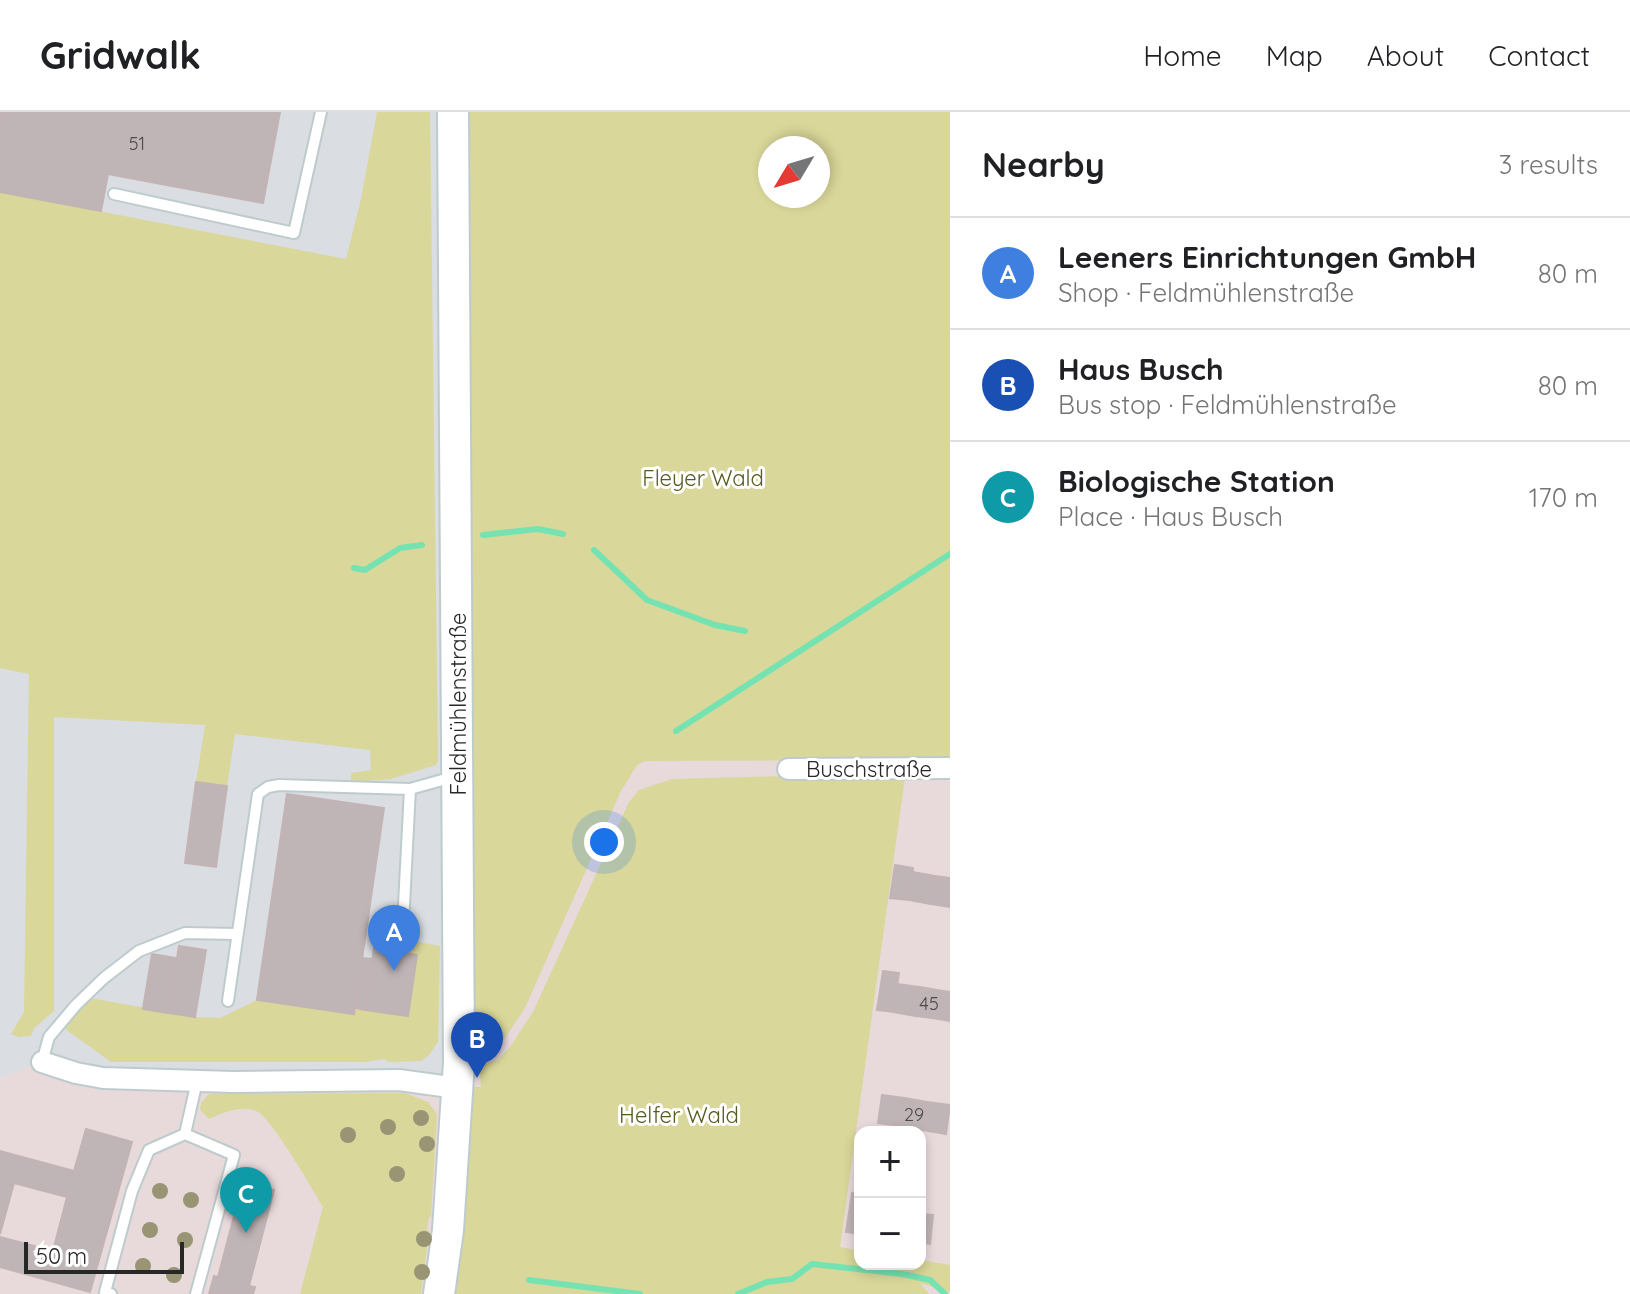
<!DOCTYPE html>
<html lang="en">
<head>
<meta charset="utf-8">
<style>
	:root { --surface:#fff; --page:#f6f6f6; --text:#202124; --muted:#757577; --line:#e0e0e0; --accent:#7c3aed }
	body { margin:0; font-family:Quicksand,sans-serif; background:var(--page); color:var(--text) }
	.controls { position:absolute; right:24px; bottom:24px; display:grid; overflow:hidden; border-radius:16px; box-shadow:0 4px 12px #0003 }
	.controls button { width:72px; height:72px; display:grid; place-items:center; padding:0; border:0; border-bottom:2px solid var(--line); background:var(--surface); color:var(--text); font:40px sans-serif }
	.compass { position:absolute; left:758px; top:24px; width:72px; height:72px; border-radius:50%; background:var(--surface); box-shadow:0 4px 12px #0003; rotate:232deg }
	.scale { position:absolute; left:24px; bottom:20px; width:160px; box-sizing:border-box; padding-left:8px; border:4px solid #272727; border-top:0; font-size:22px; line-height:28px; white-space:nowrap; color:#272727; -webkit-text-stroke:6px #fff; paint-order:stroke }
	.you { position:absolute; left:604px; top:730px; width:28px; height:28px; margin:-20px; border:6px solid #fff; border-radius:50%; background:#1a73e8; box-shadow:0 0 0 12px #1a73e833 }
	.badge { display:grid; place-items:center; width:52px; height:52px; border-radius:50%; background:var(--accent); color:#fff; font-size:26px; font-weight:700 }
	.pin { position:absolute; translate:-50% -66px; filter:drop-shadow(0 2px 4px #0008) }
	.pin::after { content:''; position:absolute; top:42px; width:28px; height:24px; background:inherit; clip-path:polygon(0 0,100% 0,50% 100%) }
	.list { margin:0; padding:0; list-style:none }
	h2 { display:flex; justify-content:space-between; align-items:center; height:104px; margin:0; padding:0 32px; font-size:34px }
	h2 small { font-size:26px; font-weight:400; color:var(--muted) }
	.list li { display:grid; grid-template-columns:52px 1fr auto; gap:24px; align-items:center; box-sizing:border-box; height:112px; padding:0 32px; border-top:2px solid var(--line) }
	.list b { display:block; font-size:30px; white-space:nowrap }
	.list p { margin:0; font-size:26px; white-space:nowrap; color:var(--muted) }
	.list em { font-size:26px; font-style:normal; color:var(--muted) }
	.map { position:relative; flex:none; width:950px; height:1182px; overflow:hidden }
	header { display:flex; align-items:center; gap:48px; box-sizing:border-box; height:112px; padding:0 40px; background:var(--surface); border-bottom:2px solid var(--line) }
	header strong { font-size:38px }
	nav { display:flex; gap:44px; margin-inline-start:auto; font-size:28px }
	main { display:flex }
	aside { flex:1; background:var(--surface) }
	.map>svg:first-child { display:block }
	.industrial { fill:#dadde1 }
	.green { fill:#dad79a; fill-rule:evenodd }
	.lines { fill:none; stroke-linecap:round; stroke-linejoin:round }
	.stream { stroke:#75e2b2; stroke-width:6 }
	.building { fill:#c0b5b6; stroke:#c3b3b4; stroke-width:2 }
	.lane-casing { stroke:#becbcd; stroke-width:14 }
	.street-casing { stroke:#becbcd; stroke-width:24 }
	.secondary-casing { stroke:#becbcd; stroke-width:34 }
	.lane { stroke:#fff; stroke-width:10 }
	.street { stroke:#fff; stroke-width:20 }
	.secondary { stroke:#fff; stroke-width:30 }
	.tree { fill:#989474 }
	.labels { text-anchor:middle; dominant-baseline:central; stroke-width:6; stroke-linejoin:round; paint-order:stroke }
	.number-label { font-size:18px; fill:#4d4a4b }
	.park-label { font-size:22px; fill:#565b1f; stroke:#fff }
	.street-label { font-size:22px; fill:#272727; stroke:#fff }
</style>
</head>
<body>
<header>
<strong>Gridwalk</strong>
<nav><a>Home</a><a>Map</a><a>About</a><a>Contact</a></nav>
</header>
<main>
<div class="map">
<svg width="950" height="1182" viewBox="0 0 950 1182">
	<rect width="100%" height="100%" fill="#e8d9db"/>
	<path class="industrial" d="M0,0H453L457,976L233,970L42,950L0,966Z"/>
	<path class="green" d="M377,0H430L438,649L436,653L391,667L351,670V661L371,658L370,638L235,622L227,674L196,670L205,613L54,605V899L34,916L31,924L19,925L11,922L24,900L29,562L0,556V80L346,147L361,87Z
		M453,0H950V648L645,649L637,653L621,679L525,896L503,929L492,940L485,943L474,942ZM770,36H818V84H770Z
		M826,663L905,665L840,1135L860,1139V1152H920V1148L950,1153V1180L920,1171L929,1182H454L474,975H481L480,961H475L476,954L498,948L510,935L533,900L629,690L639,678L672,667Z
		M400,827L440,834L438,930L429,943L421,949L389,950L384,947L365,950H111L64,916L90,886L195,905L220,906L257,888L354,902L356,896L407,904L417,843L397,840Z
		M405,981L428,990L437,1002L431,1105H429L427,1118L429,1119L421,1182H300L323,1095C313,1078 272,1007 258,1000C244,992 222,1001 209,1007L200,998L201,991L209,982Z"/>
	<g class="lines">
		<path class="stream" d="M483,423L538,417L563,422
			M594,438L647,488L715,513L745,519
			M354,456L365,458L400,436L422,433
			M676,619L950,442
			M529,1168L640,1182
			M738,1182L767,1170L792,1167L812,1152L902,1162L930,1168L945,1182"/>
	</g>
	<path class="building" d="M0,0H280L263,91L108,62L101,99L0,80Z
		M196,670L227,674L216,755L185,751Z
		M287,682L384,696L354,902L257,888Z
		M895,753L913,756L909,788L890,786Z
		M913,760L935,764L931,792L909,788Z
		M935,764L950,766V795L931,792Z
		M179,834L206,838L195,905L168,901Z
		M374,836L417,843L408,904L365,898Z
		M152,842L176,846L168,901L143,897Z
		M362,846L372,847L365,898L356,896Z
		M883,859L899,861L893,900L877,898Z
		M897,872L920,875L916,904L893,900Z
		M920,875L943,879L938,907L916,904Z
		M943,879L950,880V909L938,907Z
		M882,983L905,986L900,1014L878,1011Z
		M905,986L927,990L923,1018L900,1014Z
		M927,990L950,993L946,1022L923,1018Z
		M86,1017L132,1030L90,1180L0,1155V1125L53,1139L67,1085L14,1071L0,1122V1039L74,1059Z
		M243,1070L274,1078L249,1174L255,1175L253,1182H209L214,1164L218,1165Z
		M852,1081L860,1082V1122L846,1120Z
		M920,1102L933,1103L930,1132L920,1130Z"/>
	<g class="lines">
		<defs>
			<path id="lane" d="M114,82L294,121L321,0
				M403,812L410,677L453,665
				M228,889L258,682L268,675L279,673L410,677
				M42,950L49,925L76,893L104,866L139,839L185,821L237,822
				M185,1022L197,969
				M111,1182L105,1180L132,1079L149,1038L185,1022L234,1043L196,1182"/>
			<path id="street" d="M788,657L950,656
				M42,950L76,961L103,966L233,970L399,968L457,976"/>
			<path id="secondary" d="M439,1182L448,1118L459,950L453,0"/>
		</defs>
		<use href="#lane" class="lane-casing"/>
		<use href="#street" class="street-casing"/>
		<use href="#secondary" class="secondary-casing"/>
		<use href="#lane" class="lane"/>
		<use href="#street" class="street"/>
		<use href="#secondary" class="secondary"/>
	</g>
	<g class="tree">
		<circle cx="421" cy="1006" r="8"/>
		<circle cx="388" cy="1015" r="8"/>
		<circle cx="348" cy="1023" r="8"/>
		<circle cx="427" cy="1032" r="8"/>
		<circle cx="397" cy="1062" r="8"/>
		<circle cx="160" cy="1079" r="8"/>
		<circle cx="191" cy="1088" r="8"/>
		<circle cx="150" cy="1118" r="8"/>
		<circle cx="424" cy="1127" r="8"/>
		<circle cx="185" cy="1128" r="8"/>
		<circle cx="143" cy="1154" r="8"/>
		<circle cx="422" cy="1160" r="8"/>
		<circle cx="174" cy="1163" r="8"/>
	</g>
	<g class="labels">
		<g class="number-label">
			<text x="137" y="31">51</text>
			<text x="929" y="891">45</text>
			<text x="914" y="1002">29</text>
		</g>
		<g class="park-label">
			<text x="703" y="366">Fleyer Wald</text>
			<text x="679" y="1003">Helfer Wald</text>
		</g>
		<g class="street-label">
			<text transform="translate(458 592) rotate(-90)">Feldmühlenstraße</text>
			<text x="869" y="657">Buschstraße</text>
		</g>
	</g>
</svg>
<div class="controls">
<button>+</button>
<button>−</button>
</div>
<svg class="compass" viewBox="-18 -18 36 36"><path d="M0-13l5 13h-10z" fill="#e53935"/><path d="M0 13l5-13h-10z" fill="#757577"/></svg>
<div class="scale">50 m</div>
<div class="you"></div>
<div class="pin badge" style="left:394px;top:859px;background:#3f7fe0">A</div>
<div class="pin badge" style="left:477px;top:966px;background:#1a4fb4">B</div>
<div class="pin badge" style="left:246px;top:1121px;background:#0f9aa8">C</div>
</div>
<aside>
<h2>Nearby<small>3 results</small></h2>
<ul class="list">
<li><span class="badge" style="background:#3f7fe0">A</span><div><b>Leeners Einrichtungen GmbH</b><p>Shop · Feldmühlenstraße</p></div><em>80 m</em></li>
<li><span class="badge" style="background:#1a4fb4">B</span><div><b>Haus Busch</b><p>Bus stop · Feldmühlenstraße</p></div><em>80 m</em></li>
<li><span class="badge" style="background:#0f9aa8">C</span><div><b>Biologische Station</b><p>Place · Haus Busch</p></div><em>170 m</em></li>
</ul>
</aside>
</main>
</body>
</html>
